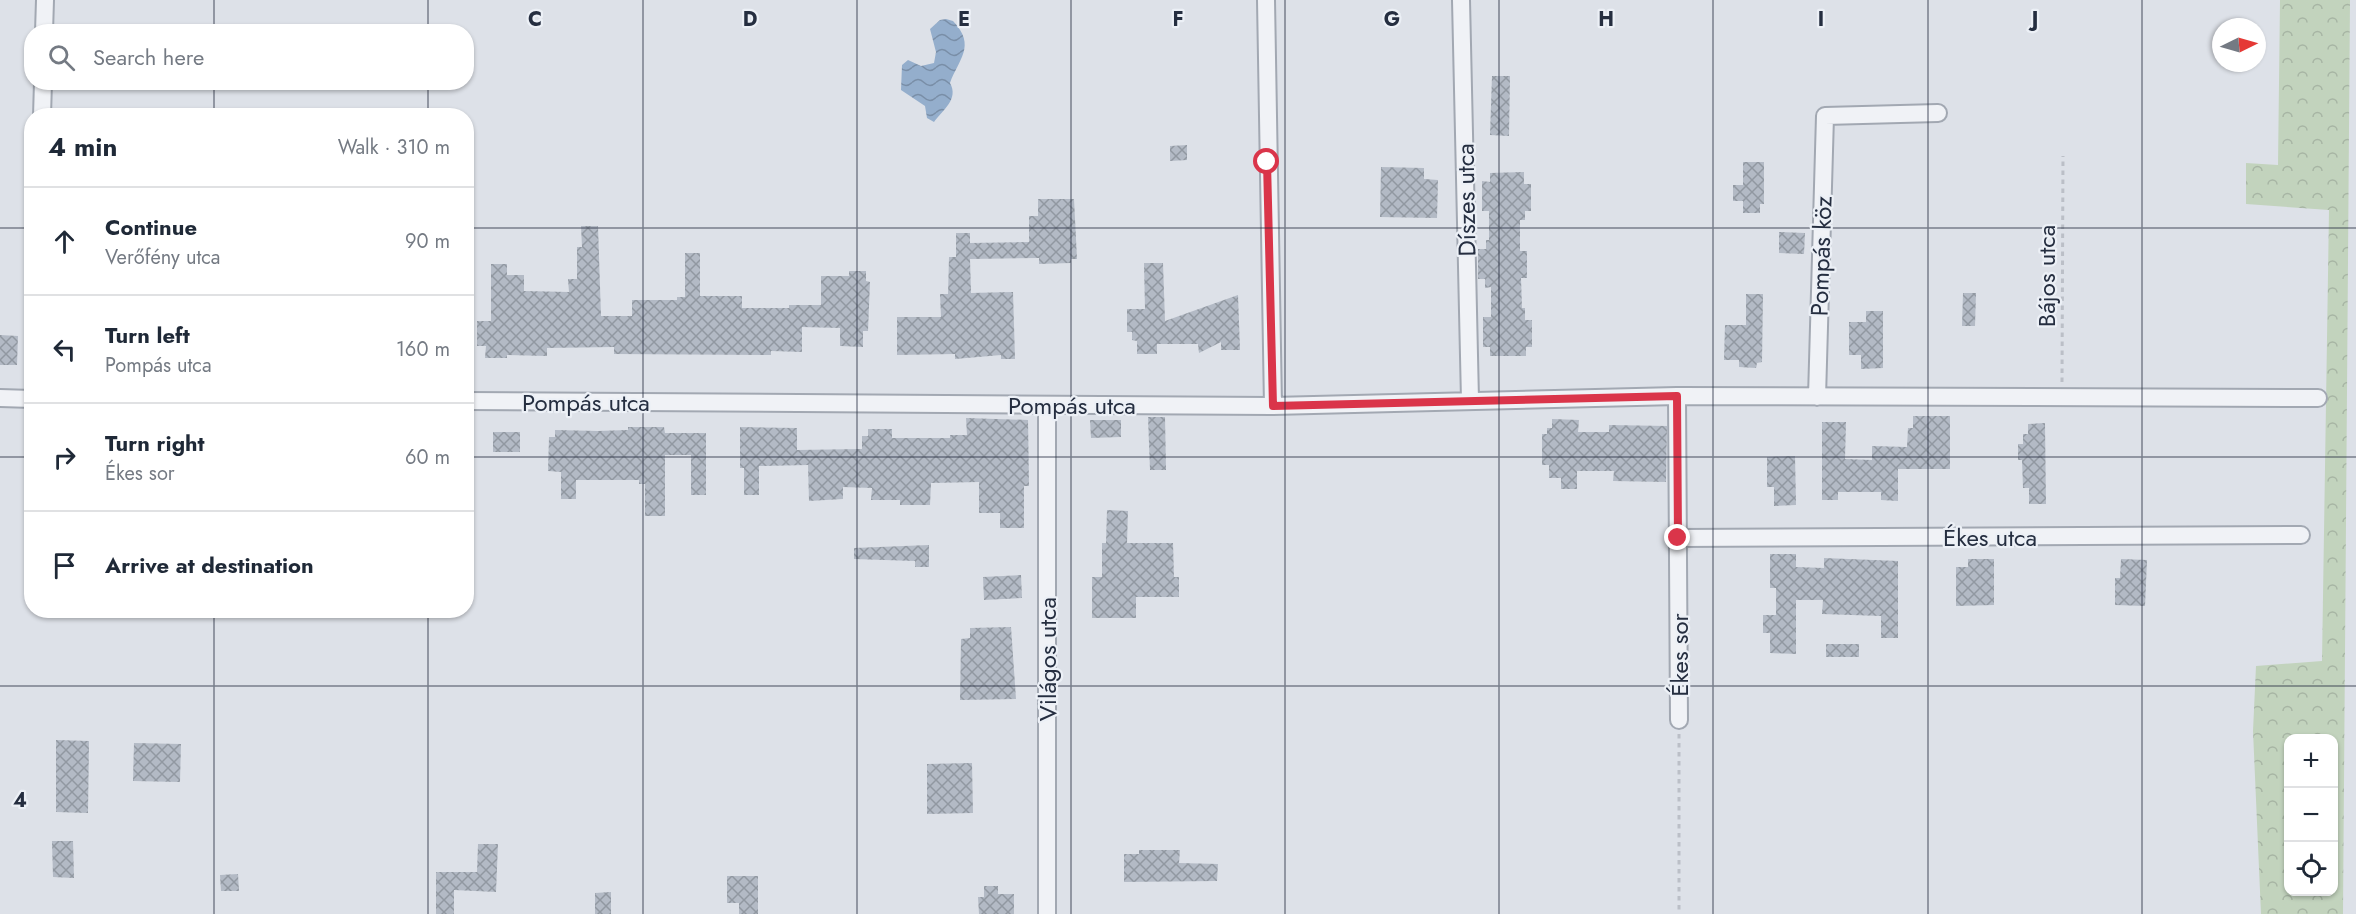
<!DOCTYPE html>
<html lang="en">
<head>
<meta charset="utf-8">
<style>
	:root { --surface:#fff; --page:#f2f2f3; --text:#1f2937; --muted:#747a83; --line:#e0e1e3 }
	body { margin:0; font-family:Jost,sans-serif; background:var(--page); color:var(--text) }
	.controls { position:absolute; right:18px; bottom:18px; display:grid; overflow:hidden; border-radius:12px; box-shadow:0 2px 4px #0004 }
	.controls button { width:54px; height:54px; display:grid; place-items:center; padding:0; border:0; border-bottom:2px solid var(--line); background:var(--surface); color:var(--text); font:30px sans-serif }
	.compass { position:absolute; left:2212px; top:18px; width:54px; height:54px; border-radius:50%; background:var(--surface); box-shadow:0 2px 4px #0004; rotate:85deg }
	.stop { position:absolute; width:18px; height:18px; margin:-14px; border:4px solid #da354a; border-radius:50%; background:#fff }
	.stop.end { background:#da354a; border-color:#fff; box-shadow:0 2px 6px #0008 }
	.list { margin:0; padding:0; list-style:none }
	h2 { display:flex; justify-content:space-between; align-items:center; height:78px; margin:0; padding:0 24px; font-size:26px }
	h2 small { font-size:20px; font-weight:400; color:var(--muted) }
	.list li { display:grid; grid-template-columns:39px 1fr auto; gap:18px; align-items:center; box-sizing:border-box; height:108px; padding:0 24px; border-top:2px solid var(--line) }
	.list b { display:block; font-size:22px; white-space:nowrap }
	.list p { margin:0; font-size:20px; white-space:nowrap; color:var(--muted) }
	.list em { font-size:20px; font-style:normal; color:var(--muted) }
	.icon { flex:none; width:33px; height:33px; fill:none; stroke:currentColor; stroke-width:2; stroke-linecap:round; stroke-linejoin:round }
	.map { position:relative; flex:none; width:2356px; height:914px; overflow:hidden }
	.search { position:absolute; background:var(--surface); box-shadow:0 2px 4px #0004; left:24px; top:24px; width:450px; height:66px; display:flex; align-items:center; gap:15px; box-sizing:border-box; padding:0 21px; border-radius:24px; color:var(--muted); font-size:22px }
	.panel { position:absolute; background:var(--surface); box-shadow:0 2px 4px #0004; left:24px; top:108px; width:450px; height:510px; border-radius:24px }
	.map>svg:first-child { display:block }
	.forest { fill:url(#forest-crowns); fill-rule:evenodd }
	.water { fill:url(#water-waves) }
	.building { fill:url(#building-cross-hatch) }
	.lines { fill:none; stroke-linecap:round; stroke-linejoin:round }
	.minor-casing { stroke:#a2a8b2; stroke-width:20 }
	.path { stroke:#bbbfc7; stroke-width:3; stroke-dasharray:4.5 4.5; stroke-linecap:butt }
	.minor { stroke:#f0f2f6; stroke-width:16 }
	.route { stroke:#da354a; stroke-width:8 }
	.grid { fill:none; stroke:#252e40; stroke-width:1.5; stroke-opacity:0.55 }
	.labels { text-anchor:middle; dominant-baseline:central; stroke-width:4.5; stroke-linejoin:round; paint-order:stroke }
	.street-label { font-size:24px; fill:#252e40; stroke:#ecf0f6 }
	.grid-label { font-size:20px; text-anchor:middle; font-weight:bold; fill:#252e40; stroke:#ecf0f6; stroke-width:4.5; stroke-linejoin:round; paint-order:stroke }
</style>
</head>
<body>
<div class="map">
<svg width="2356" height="914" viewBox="0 0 2356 914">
	<defs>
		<pattern id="forest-crowns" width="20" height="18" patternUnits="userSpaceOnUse" patternTransform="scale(1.5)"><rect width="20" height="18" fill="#c2d3bd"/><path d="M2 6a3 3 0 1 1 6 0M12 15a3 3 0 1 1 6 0" fill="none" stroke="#a7b5a4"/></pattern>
		<pattern id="water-waves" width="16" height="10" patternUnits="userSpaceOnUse" patternTransform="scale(1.5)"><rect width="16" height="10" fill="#94aecc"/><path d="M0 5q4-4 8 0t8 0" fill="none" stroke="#798ea7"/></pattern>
		<pattern id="building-cross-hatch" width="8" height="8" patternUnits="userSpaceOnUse" patternTransform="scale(1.5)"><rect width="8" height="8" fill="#b3bac5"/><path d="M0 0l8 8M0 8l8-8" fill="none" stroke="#9198a1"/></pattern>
	</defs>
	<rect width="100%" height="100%" fill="#dde1e8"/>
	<path class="forest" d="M2280,0H2350L2343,914H2261L2253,731L2256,666L2322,661L2329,210L2246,204V163L2278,165ZM2288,738H2334V892H2288Z"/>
	<path class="water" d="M946,19L953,21C977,46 958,60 950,83C959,99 943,110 934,122L927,118L925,106L901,90L902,65L908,60L921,66L934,63L936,52L930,29L940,20Z"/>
	<path class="building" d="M1492,76H1510L1509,136L1490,135Z
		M1187,145V160L1170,161V146Z
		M1743,162H1764V204H1760V213H1743V201H1733V185H1743Z
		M1381,167L1424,168V179L1438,180L1437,218L1380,217Z
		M1524,172V184H1531V211H1525V220H1520V251H1527V278H1521L1522,308H1525V320H1532V347H1526V356H1490V347H1483V317H1491V287L1485,288V279H1478V249H1486V240H1489V211H1482V181L1490,182V173Z
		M1038,199H1074L1077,259H1071V263L1039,264V258L970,259L971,293L1013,292L1015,359H1001V355L955,359V354L897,355V317H941L940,294H948L949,257H956V233H970V243L1029,242V216H1038Z
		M581,226H598L601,316H632V300H677V297H685V253H700V296H742V308H789V305H821V276H849V271H866V281L870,282L868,331H863V347L840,346V328L802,327V352L771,351V355L614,354V347L547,348V356L507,355V358H485L486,346H477V321H491V264H507V275H524V291L569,292L568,279H577V247H582Z
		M1779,232L1805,233L1804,254L1779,253Z
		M1144,263H1163L1165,321L1238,295L1240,350H1221V342L1199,353L1198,344H1157V354H1137V341L1132,340V332H1127V309H1145Z
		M1963,293H1976L1975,326H1962Z
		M1746,294H1763L1762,362L1757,363L1756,368L1739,367V360H1724L1725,325H1746Z
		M1866,311H1883V368L1861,369V355H1849V322H1866Z
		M0,335L18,336L17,365H0Z
		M1913,416H1950V469H1898V501L1881,500V492H1838V500H1822V422H1846L1845,459L1872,460V446L1907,447L1908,428H1913Z
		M1148,417H1165L1166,470H1150Z
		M966,418L1028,420L1029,486H1024V528H1000V513H979V482L931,483L930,505H900V500H871L872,488L843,487V499L809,501L808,465L759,466V495H744V468H740V427L797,428V450L862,449V436H868V429H892V438H950V435H967Z
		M1552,419L1579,420L1578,432H1609V425L1667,426L1666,482L1613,481L1614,471H1577V489H1561V478H1549V465H1542V434H1547V428H1552Z
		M1090,420H1121V437L1091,438Z
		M2045,423L2046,504H2029V488H2023L2022,460H2018V444H2023V434H2028V424Z
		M628,427H664L665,433H706V495H691V455H665V516H645V484H639V480H576V499H561V472L548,471L549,437H555V430L598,431L628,430Z
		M493,432H520V452H493Z
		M1795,456L1796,505L1774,506V487H1767V457Z
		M1107,510L1128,511L1127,543H1173L1174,577H1179V597H1136V618H1092V577H1102V543H1106Z
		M929,545V567H915V561L854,559V548Z
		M1770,554H1796V567L1824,568V558L1898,561V638H1881V616L1822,614L1823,600H1796V654L1770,653V633H1763V615H1776V588H1770Z
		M1968,559H1994V605L1956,606V567H1968Z
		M2121,559L2147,560L2145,606L2115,605V578H2120Z
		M1021,575L1022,598L984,600L983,577Z
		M1011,627L1016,699L960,700L961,639L970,638V628Z
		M1826,644H1859V657H1826Z
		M56,740L89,741L88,813L56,812Z
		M134,743L181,744L180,782L133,781Z
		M972,763L973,813L927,814V764Z
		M52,841H73L74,878L53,877Z
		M478,844H498L496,892L454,890V914H436V872H477Z
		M1139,850H1180L1179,863L1218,864L1217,881L1124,882V854H1139Z
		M238,874L239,891H221L220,875Z
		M727,876H758V914H739V903H727Z
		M984,886H998V894H1014V914H979L978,897H984Z
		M611,892V914H595V893Z"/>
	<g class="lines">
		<defs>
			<path id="minor" d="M1266,0L1273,406
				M1461,0L1470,400
				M44,32L45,0
				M42,116L43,82
				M1677,396L1679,720
				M1817,397L1825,116L1938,113
				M0,398L32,399
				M466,401L1273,406L1677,396L2318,398
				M1678,538L2301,535
				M1047,914V405"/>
		</defs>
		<use href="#minor" class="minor-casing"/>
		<path class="path" d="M2062,382L2063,156
			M1679,734V914"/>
		<use href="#minor" class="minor"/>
	</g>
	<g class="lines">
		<path class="route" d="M1267,162L1273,406L1677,396L1678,538"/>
	</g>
	<path class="grid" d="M214,0V32M428,0V32M643,0V914M857,0V914M1071,0V914M1285,0V914M1499,0V914M1713,0V914M1928,0V914M2142,0V914M214,82V116M428,82V116M0,228H32M466,228H2356M0,457H32M466,457H2356M214,610V914M428,610V914M0,686H2356"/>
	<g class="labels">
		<g class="street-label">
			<text transform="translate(1466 200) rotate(-91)">Díszes utca</text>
			<text transform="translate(1821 256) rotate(-88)">Pompás köz</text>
			<text transform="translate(2046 276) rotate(-90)">Bájos utca</text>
			<text x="586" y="402">Pompás utca</text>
			<text x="1072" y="405">Pompás utca</text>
			<text x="1990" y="537">Ékes utca</text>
			<text transform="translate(1679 655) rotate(-90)">Ékes sor</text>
			<text transform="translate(1047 659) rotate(-90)">Világos utca</text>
		</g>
	</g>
	<g class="grid-label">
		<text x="535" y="26">C</text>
		<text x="750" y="26">D</text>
		<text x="964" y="26">E</text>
		<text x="1178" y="26">F</text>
		<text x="1392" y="26">G</text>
		<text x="1606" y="26">H</text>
		<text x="1821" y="26">I</text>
		<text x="2035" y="26">J</text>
		<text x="20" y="807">4</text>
	</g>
</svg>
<div class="controls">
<button>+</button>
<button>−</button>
<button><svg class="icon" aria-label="locate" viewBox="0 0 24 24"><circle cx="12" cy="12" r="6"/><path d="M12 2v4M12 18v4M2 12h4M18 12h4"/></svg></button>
</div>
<svg class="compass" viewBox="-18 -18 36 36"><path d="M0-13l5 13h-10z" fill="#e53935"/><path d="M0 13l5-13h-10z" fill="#747a83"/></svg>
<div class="stop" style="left:1267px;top:162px"></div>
<div class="stop end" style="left:1678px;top:538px"></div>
<div class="search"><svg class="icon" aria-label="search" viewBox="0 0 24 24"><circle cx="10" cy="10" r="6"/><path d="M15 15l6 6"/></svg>Search here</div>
<section class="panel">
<h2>4 min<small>Walk · 310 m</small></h2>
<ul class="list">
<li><svg class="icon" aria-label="ahead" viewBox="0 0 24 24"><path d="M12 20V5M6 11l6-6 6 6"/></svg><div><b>Continue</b><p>Verőfény utca</p></div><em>90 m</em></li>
<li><svg class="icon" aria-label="left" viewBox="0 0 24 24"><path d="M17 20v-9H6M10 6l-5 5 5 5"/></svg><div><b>Turn left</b><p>Pompás utca</p></div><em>160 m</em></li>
<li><svg class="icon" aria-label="right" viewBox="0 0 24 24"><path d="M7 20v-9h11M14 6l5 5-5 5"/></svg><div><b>Turn right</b><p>Ékes sor</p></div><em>60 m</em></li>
<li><svg class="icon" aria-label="arrive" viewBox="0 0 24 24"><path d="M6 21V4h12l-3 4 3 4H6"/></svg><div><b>Arrive at destination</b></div></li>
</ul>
</section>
</div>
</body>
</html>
